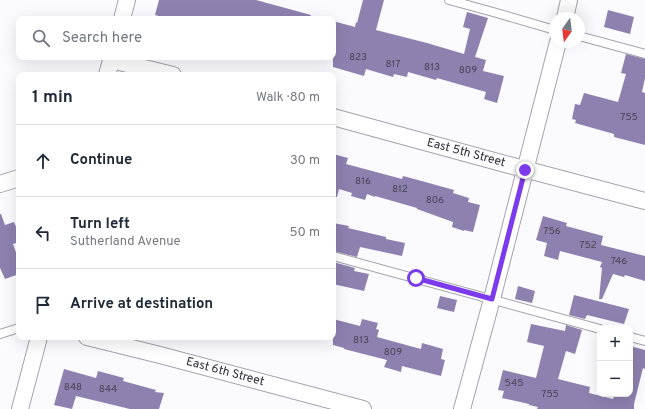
<!DOCTYPE html>
<html lang="en">
<head>
<meta charset="utf-8">
<style>
	:root { --surface:#fff; --page:#f6f6f7; --text:#1f2937; --muted:#747a83; --line:#e0e1e3 }
	body { margin:0; font-family:Overpass,sans-serif; background:var(--page); color:var(--text) }
	.controls { position:absolute; right:12px; bottom:12px; display:grid; overflow:hidden; border-radius:8px; box-shadow:0 4px 16px #0002 }
	.controls button { width:36px; height:36px; display:grid; place-items:center; padding:0; border:0; border-bottom:1px solid var(--line); background:var(--surface); color:var(--text); font:20px sans-serif }
	.compass { position:absolute; left:549px; top:12px; width:36px; height:36px; border-radius:50%; background:var(--surface); box-shadow:0 4px 16px #0002; rotate:194deg }
	.stop { position:absolute; width:12px; height:12px; margin:-9px; border:3px solid #7c3aed; border-radius:50%; background:#fff }
	.stop.end { background:#7c3aed; border-color:#fff; box-shadow:0 1px 4px #0008 }
	.list { margin:0; padding:0; list-style:none }
	h2 { display:flex; justify-content:space-between; align-items:center; height:52px; margin:0; padding:0 16px; font-size:17px }
	h2 small { font-size:13px; font-weight:400; color:var(--muted) }
	.list li { display:grid; grid-template-columns:26px 1fr auto; gap:12px; align-items:center; box-sizing:border-box; height:72px; padding:0 16px; border-top:1px solid var(--line) }
	.list b { display:block; font-size:15px; white-space:nowrap }
	.list p { margin:0; font-size:13px; white-space:nowrap; color:var(--muted) }
	.list em { font-size:13px; font-style:normal; color:var(--muted) }
	.icon { flex:none; width:22px; height:22px; fill:none; stroke:currentColor; stroke-width:2; stroke-linecap:round; stroke-linejoin:round }
	.map { position:relative; flex:none; width:645px; height:409px; overflow:hidden }
	.search { position:absolute; background:var(--surface); box-shadow:0 4px 16px #0002; left:16px; top:16px; width:320px; height:44px; display:flex; align-items:center; gap:10px; box-sizing:border-box; padding:0 14px; border-radius:8px; color:var(--muted); font-size:15px }
	.panel { position:absolute; background:var(--surface); box-shadow:0 4px 16px #0002; left:16px; top:72px; width:320px; height:268px; border-radius:8px }
	.map>svg:first-child { display:block }
	.building { fill:#8e81b0 }
	.lines { fill:none; stroke-linecap:round; stroke-linejoin:round }
	.service-casing { stroke:#a5a2ac; stroke-width:10 }
	.minor-casing { stroke:#a5a2ac; stroke-width:18 }
	.service { stroke:#fff; stroke-width:8 }
	.minor { stroke:#fff; stroke-width:16 }
	.route { stroke:#7c3aed; stroke-width:5 }
	.labels { text-anchor:middle; dominant-baseline:central; stroke-width:3; stroke-linejoin:round; paint-order:stroke }
	.number-label { font-size:10px; fill:#474352 }
	.street-label { font-size:12px; fill:#2f2e32; stroke:#fbfaff }
</style>
</head>
<body>
<div class="map">
<svg width="645" height="409" viewBox="0 0 645 409">
	<rect width="100%" height="100%" fill="#fbfaff"/>
	<path class="building" d="M159,0H256L311,15L310,19H170L155,15Z
		M363,0H384L376,30L427,43L464,54L470,29L463,27L467,12L488,18L475,57L486,60L483,71L504,76L497,103L484,99L486,92L437,78L436,80L408,72L407,77L394,74L393,77L366,69L364,76L333,67V21L355,27L356,22L357,23Z
		M608,10L634,17L630,34L604,27Z
		M626,54L645,59V78L642,92L645,93V145L614,137V134L575,123L576,120L572,119L575,104L580,105L584,93L618,102L626,74L621,73Z
		M333,154L348,158L346,164L402,179L403,176L418,180L454,190L453,193L469,198L468,202L480,205L473,232L464,230V231L452,227L453,222L417,209V208L375,196V197L367,194L365,200L351,196L352,193L339,189L337,197H333Z
		M0,214H1L5,225L14,222L19,234V242L13,244L19,261V274L5,279L0,268Z
		M543,216L567,223L566,226L603,236L601,245L645,256V281L625,275L624,277L613,274L602,299H599L602,268L600,267L602,262L560,251L558,260L544,256L547,243L536,240Z
		M333,223L349,226L348,228L386,237V239L405,243L402,256L360,247L357,257L333,251Z
		M333,262L355,268L354,271L369,274L364,291L333,284Z
		M518,286L535,291L532,303L515,299Z
		M574,295L629,309L624,324L587,315L585,319L569,315Z
		M440,296L457,300L454,312L437,308Z
		M333,319L360,326L362,319L378,323L376,329L379,330L377,337L421,349L422,343L443,349L441,359L445,360L441,376L402,366L401,372L384,367L387,360L344,349V348L333,345Z
		M531,324L565,331L566,325L582,330L575,354L566,351L558,379L590,387L589,393L613,399L615,394H630V346L645,350V369L643,368L634,404V409H537L538,407L529,405V404L502,398L504,391L498,390L503,370L536,378L544,346L527,342Z
		M64,369L96,378L98,371L124,378L123,381L156,390L155,392L164,393L159,409H130L76,396L72,409L54,405Z"/>
	<g class="lines">
		<defs>
			<path id="service" d="M449,0L493,12L555,30
				M579,36L645,54
				M333,256L600,329
				M0,334L19,328
				M630,337L645,341"/>
			<path id="minor" d="M565,18L569,0
				M122,19L127,0
				M111,60L173,75
				M107,75L112,57
				M333,117L509,165L645,201
				M0,184L19,178
				M87,337L160,355L363,409
				M20,409L39,337
				M462,409L492,299L558,42"/>
		</defs>
		<use href="#service" class="service-casing"/>
		<use href="#minor" class="minor-casing"/>
		<use href="#service" class="service"/>
		<use href="#minor" class="minor"/>
	</g>
	<g class="lines">
		<path class="route" d="M416,278L492,299L525,170"/>
	</g>
	<g class="labels">
		<g class="number-label">
			<text x="358" y="57">823</text>
			<text x="393" y="64">817</text>
			<text x="432" y="67">813</text>
			<text x="468" y="70">809</text>
			<text x="629" y="117">755</text>
			<text x="363" y="181">816</text>
			<text x="400" y="189">812</text>
			<text x="435" y="200">806</text>
			<text x="552" y="231">756</text>
			<text x="588" y="245">752</text>
			<text x="619" y="261">746</text>
			<text x="361" y="340">813</text>
			<text x="393" y="352">809</text>
			<text x="514" y="383">545</text>
			<text x="73" y="387">848</text>
			<text x="108" y="389">844</text>
			<text x="550" y="394">755</text>
		</g>
		<g class="street-label">
			<text transform="translate(466 153) rotate(15)">East 5th Street</text>
			<text transform="translate(225 372) rotate(15)">East 6th Street</text>
		</g>
	</g>
</svg>
<div class="controls">
<button>+</button>
<button>−</button>
</div>
<svg class="compass" viewBox="-18 -18 36 36"><path d="M0-13l5 13h-10z" fill="#e53935"/><path d="M0 13l5-13h-10z" fill="#747a83"/></svg>
<div class="stop" style="left:416px;top:278px"></div>
<div class="stop end" style="left:525px;top:170px"></div>
<div class="search"><svg class="icon" aria-label="search" viewBox="0 0 24 24"><circle cx="10" cy="10" r="6"/><path d="M15 15l6 6"/></svg>Search here</div>
<section class="panel">
<h2>1 min<small>Walk · 80 m</small></h2>
<ul class="list">
<li><svg class="icon" aria-label="ahead" viewBox="0 0 24 24"><path d="M12 20V5M6 11l6-6 6 6"/></svg><div><b>Continue</b></div><em>30 m</em></li>
<li><svg class="icon" aria-label="left" viewBox="0 0 24 24"><path d="M17 20v-9H6M10 6l-5 5 5 5"/></svg><div><b>Turn left</b><p>Sutherland Avenue</p></div><em>50 m</em></li>
<li><svg class="icon" aria-label="arrive" viewBox="0 0 24 24"><path d="M6 21V4h12l-3 4 3 4H6"/></svg><div><b>Arrive at destination</b></div></li>
</ul>
</section>
</div>
</body>
</html>
